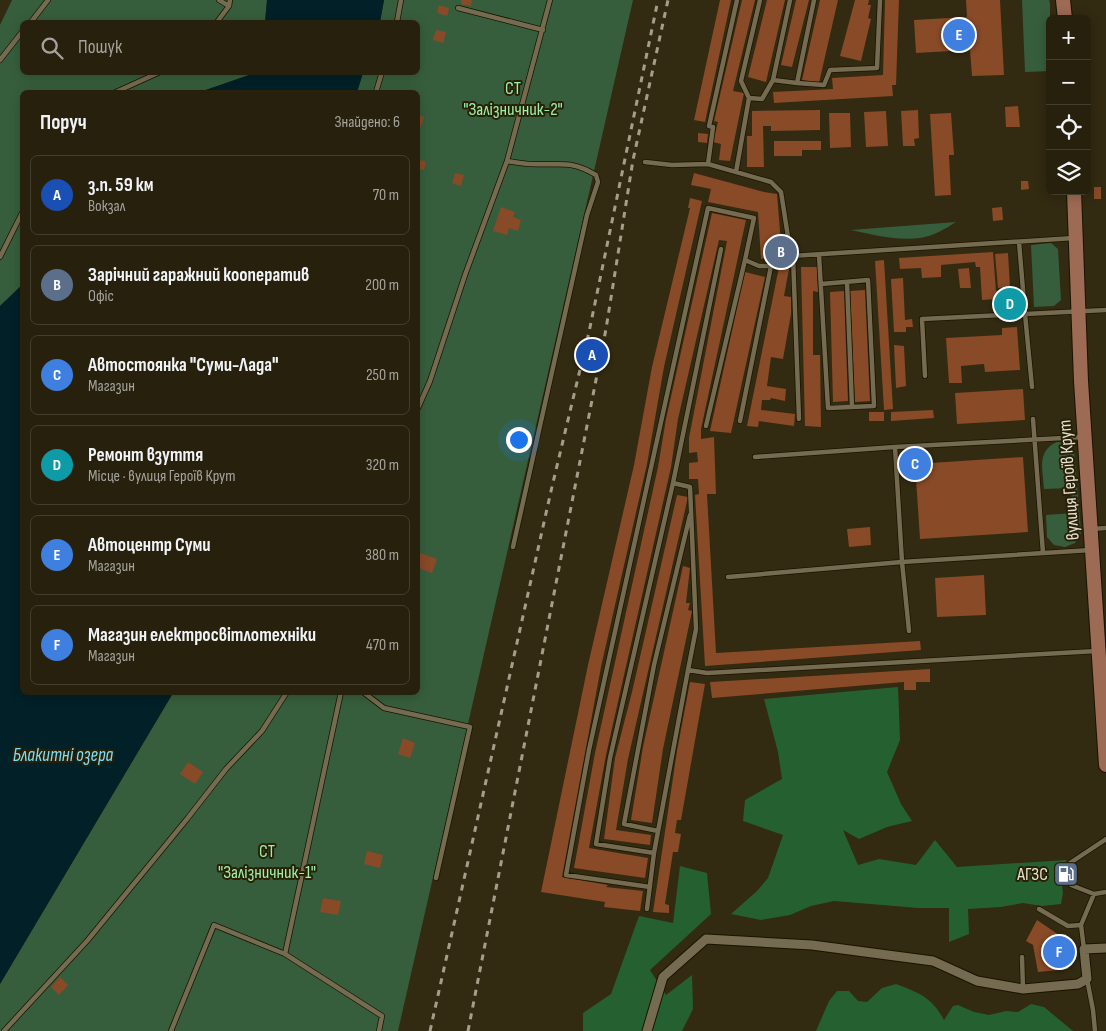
<!DOCTYPE html>
<html lang="uk">
<head>
<meta charset="utf-8">
<style>
	:root { --surface:#26200d; --page:#2e2816; --text:#f1f3f6; --muted:#a4a39d; --line:#423e2e; --accent:#b3adf9 }
	body { margin:0; font-family:"Sofia Sans Condensed",sans-serif; background:var(--page); color:var(--text) }
	.controls { position:absolute; right:15px; top:15px; display:grid; overflow:hidden; border-radius:8px; box-shadow:0 2px 12px #0003 }
	.controls button { width:45px; height:45px; display:grid; place-items:center; padding:0; border:0; border-bottom:1px solid var(--line); background:var(--surface); color:var(--text); font:25px sans-serif }
	.you { position:absolute; left:518px; top:439px; width:18px; height:18px; margin:-12px; border:4px solid #fff; border-radius:50%; background:#1a73e8; box-shadow:0 0 0 8px #1a73e833 }
	.badge { display:grid; place-items:center; width:32px; height:32px; border-radius:50%; background:var(--accent); color:#fff; font-size:16px; font-weight:700 }
	.pin { position:absolute; translate:-50% -50%; border:2px solid #fff; box-shadow:0 1px 5px #0006 }
	.list { margin:0; padding:0; list-style:none }
	h2 { display:flex; justify-content:space-between; align-items:center; height:65px; margin:0; padding:0 20px; font-size:21px }
	h2 small { font-size:16px; font-weight:400; color:var(--muted) }
	.list li { display:grid; grid-template-columns:32px 1fr auto; gap:15px; align-items:center; box-sizing:border-box; height:80px; margin:0 10px 10px; padding:0 10px; border:1px solid var(--line); border-radius:8px }
	.list b { display:block; font-size:19px; white-space:nowrap }
	.list p { margin:0; font-size:16px; white-space:nowrap; color:var(--muted) }
	.list em { font-size:16px; font-style:normal; color:var(--muted) }
	.icon { flex:none; width:28px; height:28px; fill:none; stroke:currentColor; stroke-width:2; stroke-linecap:round; stroke-linejoin:round }
	.map { position:relative; flex:none; width:1106px; height:1031px; overflow:hidden }
	.search { position:absolute; background:var(--surface); box-shadow:0 2px 12px #0003; left:20px; top:20px; width:400px; height:55px; display:flex; align-items:center; gap:12px; box-sizing:border-box; padding:0 18px; border-radius:8px; color:var(--muted); font-size:19px }
	.panel { position:absolute; background:var(--surface); box-shadow:0 2px 12px #0003; left:20px; top:90px; width:400px; height:605px; border-radius:8px }
	.map>svg:first-child { display:block }
	.green { fill:#365e3c }
	.forest { fill:#256031 }
	.water { fill:#022028 }
	.building { fill:#884a27 }
	.lines { fill:none; stroke-linecap:round; stroke-linejoin:round }
	.lane-casing { stroke:#1a1300; stroke-width:6 }
	.street-casing { stroke:#1a1300; stroke-width:11 }
	.primary-casing { stroke:#1a1300; stroke-width:16 }
	.lane { stroke:#746b50; stroke-width:4.5 }
	.street { stroke:#746b50; stroke-width:9 }
	.primary { stroke:#9d6a54; stroke-width:14 }
	.rail { stroke:#a49e8b; stroke-width:3; stroke-dasharray:6 6; stroke-linecap:butt }
	.labels { text-anchor:middle; dominant-baseline:central; stroke-width:4; stroke-linejoin:round; paint-order:stroke }
	.park-label { font-size:18px; fill:#9cefa7; stroke:#282107 }
	.street-label { font-size:18px; fill:#e6e1d2; stroke:#282107 }
	.poi-label { font-size:18px; fill:#e6e1d2; stroke:#282107; text-anchor:end }
	.water-label { font-size:19px; font-style:italic; fill:#7adefa; stroke:#282107 }
</style>
</head>
<body>
<div class="map">
<svg width="1106" height="1031" viewBox="0 0 1106 1031">
	<rect width="100%" height="100%" fill="#322a11"/>
	<path class="green" d="M12,0H267L265,22H22V72L255,73L200,92H22V285L0,306V25Z
		M384,0H633L398,1031H0V984L173,693L418,692V92H357L363,73L418,72V22H380Z
		M1022,0H1049L1050,3V71L1025,72Z
		M956,222C945,229 933,236 920,238C898,241 873,235 851,230Z
		M1051,243L1058,249L1061,300L1054,306L1034,307L1031,245Z
		M1057,442L1066,443L1074,450L1081,533L1075,543L1065,547L1054,545L1047,537L1046,515L1073,513L1071,488L1044,489C1043,470 1036,451 1057,442Z"/>
	<path class="forest" d="M898,687L900,740L887,772L901,804L912,821L887,827L859,839L843,830L858,865L879,859L916,865L935,840L957,867L1067,860L1060,869L1063,893L1061,904L1042,906L1023,903L1001,907L968,909L969,934L949,942V908H918L834,901L811,906L790,915L761,920L731,914L757,891L768,878L783,835L743,821L745,800L782,779L778,752L764,699Z
		M680,866L707,873L711,914L650,970L666,995L692,975L693,1009L682,1031H583V1013L611,994L639,916L673,923Z
		M896,984C919,993 932,997 944,1020L953,1006L958,1005L974,1012L989,1015L1006,1011L1018,1012L1031,1004L1044,1007L1073,1031H816L829,1001L837,991H849L858,1001L867,1002L882,988Z"/>
	<path class="water" d="M267,0H384L380,22H265Z
		M255,73V72L363,73L357,92H200Z
		M22,285V692L173,693L0,984V306Z"/>
	<path class="building" d="M461,0H472L471,6L461,4Z
		M720,0H731L705,122L694,120Z
		M742,0H755L733,91L744,93L730,161L719,160L721,144L713,142L718,122L714,121Z
		M767,0H785L766,82L748,77Z
		M796,0H809L792,67L781,65Z
		M820,0H838L819,83L802,80Z
		M855,0H869L868,5H871L868,18L871,19L861,61L840,56Z
		M885,0H899L896,85H892L893,96L774,103L773,92L833,89L832,78L883,75Z
		M966,0H1000L1004,75L972,76L970,50L916,53L914,20L967,17Z
		M439,5L449,8L447,16L437,13Z
		M436,30L446,32L443,43L433,40Z
		M1018,106L1020,127H1006L1005,107Z
		M820,110V130L771,131V126H763L764,167H747V136H752V111Z
		M918,110L919,138L914,139L915,146H903L901,111Z
		M886,111L888,146L866,147L864,112Z
		M829,113H850L851,147L830,148Z
		M951,113L954,155H949L951,195L935,196L930,114Z
		M418,115L424,117L420,129L418,128Z
		M698,133L708,134L707,143L698,142Z
		M774,141H821V150H802V156H774Z
		M418,160L426,161L424,170L418,169Z
		M455,173L464,175L461,186L452,183Z
		M694,173L764,192L777,194L782,256L761,259L758,212L708,202L711,189L691,185Z
		M1021,181H1028L1029,189L1021,190Z
		M1094,187H1101V199H1094Z
		M690,198L702,201L664,367L647,464L601,667L562,877L608,885L606,887L643,891L640,911L604,907L605,902L541,892L588,665L634,465L652,367L690,208H688Z
		M501,207L515,212L513,217L521,220L518,231L509,228L507,235L493,231Z
		M1002,207L1003,220L993,221L992,208Z
		M712,213L746,220L701,429V439L714,437L716,494H707L716,653L920,641L921,650L705,666L695,495L699,494L698,479H689V463L698,462L697,452L689,453V438L727,241L719,240L678,419L671,467L606,755L589,848L648,858L645,878L574,868L595,753L658,467L666,419Z
		M993,252L996,291L1009,290L1010,298L982,300L980,267H976L975,262L941,265V277L922,278L921,268L900,269L899,258Z
		M1008,253L1010,287L998,288L995,254Z
		M884,260L893,409L884,410L875,261Z
		M779,267L789,269L784,296L791,297V314L783,359L771,357L767,386L786,389L785,401L771,398L770,400H762L761,410L795,414L794,426L759,421L758,427L747,426Z
		M801,267H817L818,292L813,291V355H820L821,427L805,426Z
		M969,268L971,288H960L958,269Z
		M745,272L765,277L731,433L710,431Z
		M903,278L905,320L912,319L913,327H906V332H894L891,279Z
		M865,290L870,401L855,402L850,291Z
		M844,291L848,401L833,402L830,292Z
		M1017,327L1020,370L985,372L984,364L961,366L962,383H949L946,338L1002,335V328Z
		M894,345L904,346L906,386L896,388Z
		M1023,389L1025,420L957,424L955,393Z
		M933,410L934,418L891,421V412Z
		M869,412H884V421H869Z
		M1023,457L1028,532L920,539L915,464Z
		M677,495L688,497L628,759L616,830L651,835L650,845L604,839L615,758L632,692Z
		M870,527L871,545L849,547L847,529Z
		M418,552L437,559L432,573L418,568Z
		M683,566L690,568L686,603H690L688,610L692,611L663,749L652,823L631,820L643,747Z
		M984,575L986,615L937,617L935,578Z
		M930,669V682H916V690H904V682L712,698L710,682Z
		M690,682L705,684L681,820H677L675,833L681,834L678,852H673L665,904L669,905V913L653,912L677,751Z
		M403,738L415,743L410,758L398,754Z
		M188,762L203,772L195,784L180,774Z
		M367,851L383,855L380,868L364,864Z
		M323,898L341,901L338,915L320,912Z
		M1037,920L1059,935L1066,934L1067,941H1064L1068,969L1038,972L1033,945L1026,941Z
		M60,977L68,985L59,995L51,987Z"/>
	<g class="lines">
		<defs>
			<path id="lane" d="M219,0L229,6
				M458,8L543,30
				M31,22L48,0
				M217,22L229,6L230,0
				M397,22L401,0
				M0,60L22,32
				M773,80L790,0
				M797,83L824,85L830,70L877,68L880,0
				M116,92L160,72
				M376,92L382,72
				M749,98L741,81L760,0
				M507,161C515,162 523,164 531,164C560,166 569,159 596,175L598,182L587,215L513,547
				M645,162L672,165L708,164L771,182L781,192L791,256L1074,238
				M708,164L713,127L709,126L737,0
				M736,172L749,98L762,99L773,80L797,83L814,0
				M1019,242L1025,314L1106,310
				M819,255L828,408L874,406L868,280L821,284
				M793,256L799,419
				M0,257L22,213
				M771,266L791,256
				M847,282L852,407
				M925,376L922,319L1025,314L1032,387
				M418,408L430,381L465,275L507,161L550,0
				M1033,419L1043,553
				M706,426L745,260
				M895,447L1083,437
				M755,457L895,447L902,562L909,631
				M673,483L721,249
				M1092,529L1106,528
				M728,577L902,562L1091,550
				M363,692L384,708L470,727L436,878
				M658,831L624,824L654,665L690,515
				M1106,839L1070,863L1071,885L1094,894L1106,892
				M654,853L596,844L610,758L673,483L690,487L696,629L688,670L707,673L1097,651
				M650,887L566,875L589,750L708,208L754,218L745,260L759,266H771L740,421
				M647,909L654,853L688,670
				M1039,909L1068,926L1081,925
				M1084,949L1081,925L1094,894
				M285,954L382,1016L379,1031
				M1022,957L1023,989
				M1087,979L1093,1010L1095,1031
				M4,1031L87,941L187,819L226,769L262,731L287,692
				M171,1031L214,925L285,954L341,692"/>
			<path id="street" d="M647,1031L663,977L706,939L812,945L933,961L977,981L1023,989L1078,984L1087,979L1084,949L1106,948"/>
			<path id="primary" d="M1063,0L1065,19
				M1074,191L1081,381L1106,765"/>
		</defs>
		<use href="#lane" class="lane-casing"/>
		<use href="#street" class="street-casing"/>
		<use href="#primary" class="primary-casing"/>
		<use href="#lane" class="lane"/>
		<use href="#street" class="street"/>
		<use href="#primary" class="primary"/>
		<path class="rail" d="M430,1031L551,491L589,332L658,0
			M468,1031L606,329L633,160L668,0"/>
	</g>
	<defs>
		<symbol id="fuel-square" viewBox="-11 -11 22 22"><rect x="-9" y="-9" width="18" height="18" rx="4" fill="#5c6f8a" stroke="#282107"/><path d="M-5.5-6h7V0h2V4h1.3V-2.5L3-4.5l.8-.8L6-3V5H2.5V1h-1V6h-7ZM-4.2-4.7v3.2H.2V-4.7Z" fill="#fff"/></symbol>
	</defs>
	<g fill-rule="evenodd">
		<use href="#fuel-square" x="1052" y="860" width="28" height="28"/>
	</g>
	<g class="labels">
		<g class="park-label">
			<text x="513" y="88">СТ<tspan x="513" dy="21">"Залізничник-2"</tspan></text>
			<text x="267" y="851">СТ<tspan x="267" dy="21">"Залізничник-1"</tspan></text>
		</g>
		<g class="street-label">
			<text transform="translate(1069 480) rotate(-94)">вулиця Героїв Крут</text>
		</g>
		<g class="poi-label">
			<text x="1048" y="874">АГЗС</text>
		</g>
		<g class="water-label">
			<text x="63" y="755">Блакитні озера</text>
		</g>
	</g>
</svg>
<div class="controls">
<button>+</button>
<button>−</button>
<button><svg class="icon" aria-label="locate" viewBox="0 0 24 24"><circle cx="12" cy="12" r="6"/><path d="M12 2v4M12 18v4M2 12h4M18 12h4"/></svg></button>
<button><svg class="icon" aria-label="layers" viewBox="0 0 24 24"><path d="M12 4l9 5-9 5-9-5zM3 14l9 5 9-5"/></svg></button>
</div>
<div class="you"></div>
<div class="pin badge" style="left:592px;top:355px;background:#1a4fb4">A</div>
<div class="pin badge" style="left:781px;top:252px;background:#5c6f8a">B</div>
<div class="pin badge" style="left:915px;top:464px;background:#3f7fe0">C</div>
<div class="pin badge" style="left:1010px;top:304px;background:#0f9aa8">D</div>
<div class="pin badge" style="left:959px;top:35px;background:#3f7fe0">E</div>
<div class="pin badge" style="left:1059px;top:952px;background:#3f7fe0">F</div>
<div class="search"><svg class="icon" aria-label="search" viewBox="0 0 24 24"><circle cx="10" cy="10" r="6"/><path d="M15 15l6 6"/></svg>Пошук</div>
<section class="panel">
<h2>Поруч<small>Знайдено: 6</small></h2>
<ul class="list">
<li><span class="badge" style="background:#1a4fb4">A</span><div><b>з.п. 59 км</b><p>Вокзал</p></div><em>70 m</em></li>
<li><span class="badge" style="background:#5c6f8a">B</span><div><b>Зарічний гаражний кооператив</b><p>Офіс</p></div><em>200 m</em></li>
<li><span class="badge" style="background:#3f7fe0">C</span><div><b>Автостоянка &quot;Суми-Лада&quot;</b><p>Магазин</p></div><em>250 m</em></li>
<li><span class="badge" style="background:#0f9aa8">D</span><div><b>Ремонт взуття</b><p>Місце · вулиця Героїв Крут</p></div><em>320 m</em></li>
<li><span class="badge" style="background:#3f7fe0">E</span><div><b>Автоцентр Суми</b><p>Магазин</p></div><em>380 m</em></li>
<li><span class="badge" style="background:#3f7fe0">F</span><div><b>Магазин електросвітлотехніки</b><p>Магазин</p></div><em>470 m</em></li>
</ul>
</section>
</div>
</body>
</html>
